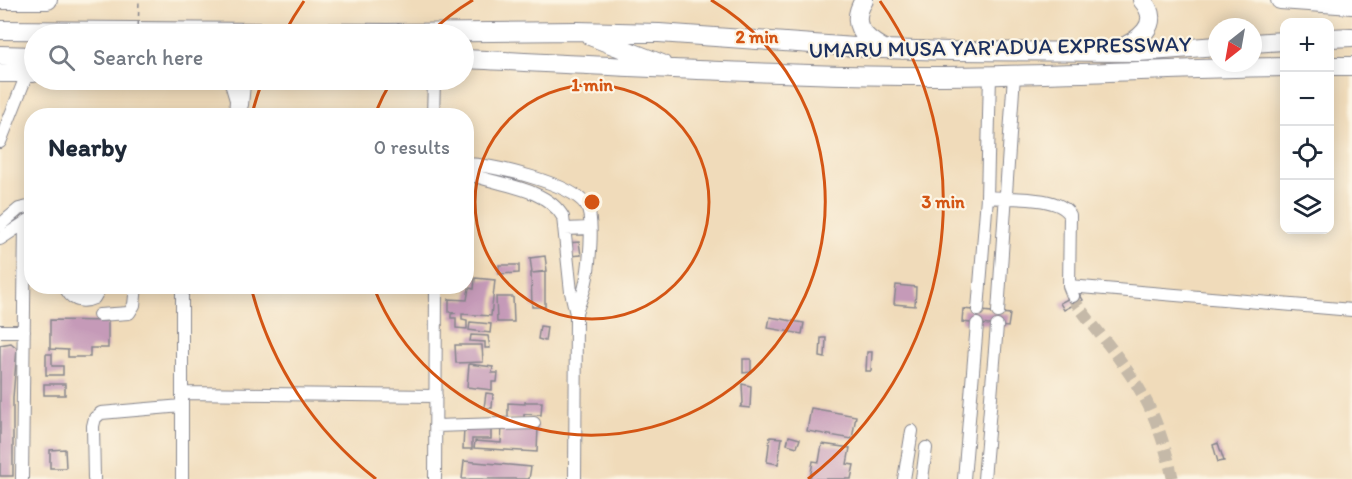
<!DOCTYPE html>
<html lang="en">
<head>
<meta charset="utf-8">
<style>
	:root { --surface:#fff; --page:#f6f6f7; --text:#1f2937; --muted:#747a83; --line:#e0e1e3 }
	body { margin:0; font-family:Itim,sans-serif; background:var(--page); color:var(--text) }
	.controls { position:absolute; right:18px; top:18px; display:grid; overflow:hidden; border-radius:12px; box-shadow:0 3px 15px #0003 }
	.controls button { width:54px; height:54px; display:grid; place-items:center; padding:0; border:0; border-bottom:2px solid var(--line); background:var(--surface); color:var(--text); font:30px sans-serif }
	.compass { position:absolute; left:1208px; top:18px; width:54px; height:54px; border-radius:50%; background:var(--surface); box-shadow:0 3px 15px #0003; rotate:211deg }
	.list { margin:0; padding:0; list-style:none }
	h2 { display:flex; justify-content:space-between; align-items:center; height:78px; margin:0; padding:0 24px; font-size:26px }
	h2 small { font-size:20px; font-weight:400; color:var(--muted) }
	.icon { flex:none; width:33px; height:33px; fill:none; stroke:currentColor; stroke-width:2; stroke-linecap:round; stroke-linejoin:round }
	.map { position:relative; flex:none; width:1352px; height:479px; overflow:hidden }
	.search { position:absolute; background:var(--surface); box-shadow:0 3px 15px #0003; left:24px; top:24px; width:450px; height:66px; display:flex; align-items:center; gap:15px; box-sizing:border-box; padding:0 21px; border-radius:33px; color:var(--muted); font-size:22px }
	.panel { position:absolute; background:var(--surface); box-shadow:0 3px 15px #0003; left:24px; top:108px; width:450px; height:186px; border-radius:24px }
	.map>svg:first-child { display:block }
	.building { fill:#c59ab8 }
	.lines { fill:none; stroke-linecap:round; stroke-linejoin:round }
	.minor-tunnel { stroke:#c5b9a8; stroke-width:12; stroke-dasharray:12 6; stroke-linecap:butt }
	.minor-casing { stroke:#86858c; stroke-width:14 }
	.highway-casing { stroke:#86858c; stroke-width:20 }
	.path { stroke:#86858c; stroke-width:1.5; stroke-dasharray:4.5 4.5; stroke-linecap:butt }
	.minor { stroke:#fff; stroke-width:12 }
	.highway { stroke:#fff; stroke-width:18 }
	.path-bridge { stroke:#86858c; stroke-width:1.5; stroke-dasharray:4.5 4.5; stroke-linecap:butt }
	.ring { fill:none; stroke:#d45514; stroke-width:3 }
	.labels { text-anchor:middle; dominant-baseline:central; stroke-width:4.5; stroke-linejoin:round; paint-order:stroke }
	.street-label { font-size:22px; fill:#1b2f5e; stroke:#fcf5e5 }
	.centre { fill:#d45514; stroke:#fcf5e5; stroke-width:3 }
	.ring-label { font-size:18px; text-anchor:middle; font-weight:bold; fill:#d45514; stroke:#fcf5e5; stroke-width:4.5; stroke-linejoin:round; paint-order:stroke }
</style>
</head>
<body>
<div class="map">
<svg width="1352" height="479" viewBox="0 0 1352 479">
	<rect width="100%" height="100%" fill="#fcf5e5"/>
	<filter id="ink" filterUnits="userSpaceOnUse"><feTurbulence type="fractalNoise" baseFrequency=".0167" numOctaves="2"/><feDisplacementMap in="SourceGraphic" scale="12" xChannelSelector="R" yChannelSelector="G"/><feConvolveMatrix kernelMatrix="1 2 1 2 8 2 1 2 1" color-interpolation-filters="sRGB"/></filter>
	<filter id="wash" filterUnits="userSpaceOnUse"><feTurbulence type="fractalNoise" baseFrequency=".008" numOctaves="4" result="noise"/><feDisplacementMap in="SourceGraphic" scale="24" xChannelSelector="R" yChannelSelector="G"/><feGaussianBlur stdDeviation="1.35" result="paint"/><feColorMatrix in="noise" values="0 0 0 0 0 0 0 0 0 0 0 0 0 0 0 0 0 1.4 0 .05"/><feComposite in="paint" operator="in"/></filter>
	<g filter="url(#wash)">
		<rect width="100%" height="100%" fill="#f0dbba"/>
		<g id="blocks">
			<path class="building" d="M579,242L581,255L569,256L567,243Z
				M545,256L547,271L532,273L530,258Z
				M499,265H519V273L499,274Z
				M545,272V307H532L531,273Z
				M475,278L495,280L491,316L462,314V319L467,320V329L456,328V318H451V314L456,313L449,312V299L467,300L469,288L474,289Z
				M896,285L916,287L915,306L894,304Z
				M1079,293L1083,300L1064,310L1060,303Z
				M496,297H513L514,322H497Z
				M963,309L1010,314L1008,327L962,322Z
				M770,317L804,323L802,334L768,328Z
				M50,320L108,321V348H90V357H68V350L50,349Z
				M470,322L491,324L490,333L469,330Z
				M540,326L547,327L545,341L538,339Z
				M471,335L488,336L490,348H485V342L470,341Z
				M821,338H826L825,358L820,357Z
				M11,343L17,348L13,398V476H0V345Z
				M455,345H482L483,362L456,363Z
				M867,352H872L871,371H866Z
				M46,354H52V366H63V375H46Z
				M743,359H751V372L743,373Z
				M469,364L493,367L492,373H498L497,382H492V390L467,387Z
				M44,384H65V395H44Z
				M742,384L751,386L750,408L740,407L743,403Z
				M486,393L493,394L492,408H484Z
				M525,402H542L541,415L524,414V419L508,418V403L525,404Z
				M811,408L856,416L852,439L807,431Z
				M502,425L538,427L537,452L474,448L475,441L501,443Z
				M464,428H491V439H472V449H463Z
				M789,436L800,439L797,447L787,444Z
				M770,437L782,438L778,464L767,462Z
				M1218,443L1224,461L1218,462L1213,445Z
				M822,444L850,448L847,464L854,465L851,479H810L813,461L819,462Z
				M65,449L66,468H50V450Z
				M464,461L531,467L529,479H462Z"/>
		</g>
	</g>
	<g filter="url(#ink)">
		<use href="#blocks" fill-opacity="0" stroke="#86858c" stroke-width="1.5"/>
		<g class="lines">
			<path class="minor-tunnel" d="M1073,296L1076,303C1099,334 1125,363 1144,397C1158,422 1166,450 1173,479"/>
			<defs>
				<path id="minor" d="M230,80L236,100L235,116
					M242,105L244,84L246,80
					M433,116L434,80
					M0,142L27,74
					M466,164C493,165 571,183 586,205C595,219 589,270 585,286C583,295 579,304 576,312
					M466,173C497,185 546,187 563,217L571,292L576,314L575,479
					M987,197C1008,199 1059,195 1070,215L1069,286L1073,296
					M0,225L19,209L32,206
					M565,229L590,228
					M0,239L29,220
					M65,286C70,300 81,304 94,298L101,286
					M182,286V479
					M1069,286L1352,310
					M978,310L987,197L990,75
					M998,312L1014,75
					M99,315L129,313L134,305L136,286
					M0,331H24
					M182,393L436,396
					M435,426L534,423
					M22,479L25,222
					M94,479L93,426L95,418L101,413L182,406
					M435,479L436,286
					M904,479L912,431
					M922,479L926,448
					M964,479L977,324
					M984,479L997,326"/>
				<path id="highway" d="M0,0H48
					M864,0C850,23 861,36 882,48
					M1280,0L1352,5
					M0,30L388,33L577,31L659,33L882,49L950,51L1138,52L1217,46
					M590,36L662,64
					M1330,38L1352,37
					M1253,43L1284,41
					M1117,50C1137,41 1164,25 1142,0
					M0,55L34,56
					M464,59C610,66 757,74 903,76C1031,77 1157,69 1284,67
					M1330,66H1352
					M0,73H34"/>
			</defs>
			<use href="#minor" class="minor-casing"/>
			<use href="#highway" class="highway-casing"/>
			<path class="path" d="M111,80L112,85L138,84V80"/>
			<use href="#minor" class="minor"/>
			<use href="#highway" class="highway"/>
			<path class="path-bridge" d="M138,34L139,0"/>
		</g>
	</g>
	<g class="ring">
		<circle cx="592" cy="202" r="117"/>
		<path d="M375 114A234 234 0 0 1 392 80M429 34A234 234 0 0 1 473 0M711 0A234 234 0 1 1 374 288"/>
		<path d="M376 479A351 351 0 0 1 251 287M252 114A351 351 0 0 1 262 82M285 32A351 351 0 0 1 304 1M880 1A351 351 0 0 1 808 479"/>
	</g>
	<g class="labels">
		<g class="street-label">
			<text transform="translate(1000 47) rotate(-1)">UMARU MUSA YAR'ADUA EXPRESSWAY</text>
		</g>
	</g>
	<circle cx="592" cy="202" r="9" class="centre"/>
	<g class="ring-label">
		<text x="757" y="43">2 min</text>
		<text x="592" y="91">1 min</text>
		<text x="943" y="208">3 min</text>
	</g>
</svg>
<div class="controls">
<button>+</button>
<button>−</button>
<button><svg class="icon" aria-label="locate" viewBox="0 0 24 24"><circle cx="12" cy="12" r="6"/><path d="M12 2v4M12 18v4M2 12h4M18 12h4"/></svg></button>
<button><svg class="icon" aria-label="layers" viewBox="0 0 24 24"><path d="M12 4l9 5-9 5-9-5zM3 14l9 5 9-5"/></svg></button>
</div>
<svg class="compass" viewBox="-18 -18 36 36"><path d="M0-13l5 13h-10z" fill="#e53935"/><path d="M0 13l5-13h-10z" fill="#747a83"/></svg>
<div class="search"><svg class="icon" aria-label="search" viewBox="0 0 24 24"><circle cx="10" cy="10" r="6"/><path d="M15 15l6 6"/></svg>Search here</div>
<section class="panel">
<h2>Nearby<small>0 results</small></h2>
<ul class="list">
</ul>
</section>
</div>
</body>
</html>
